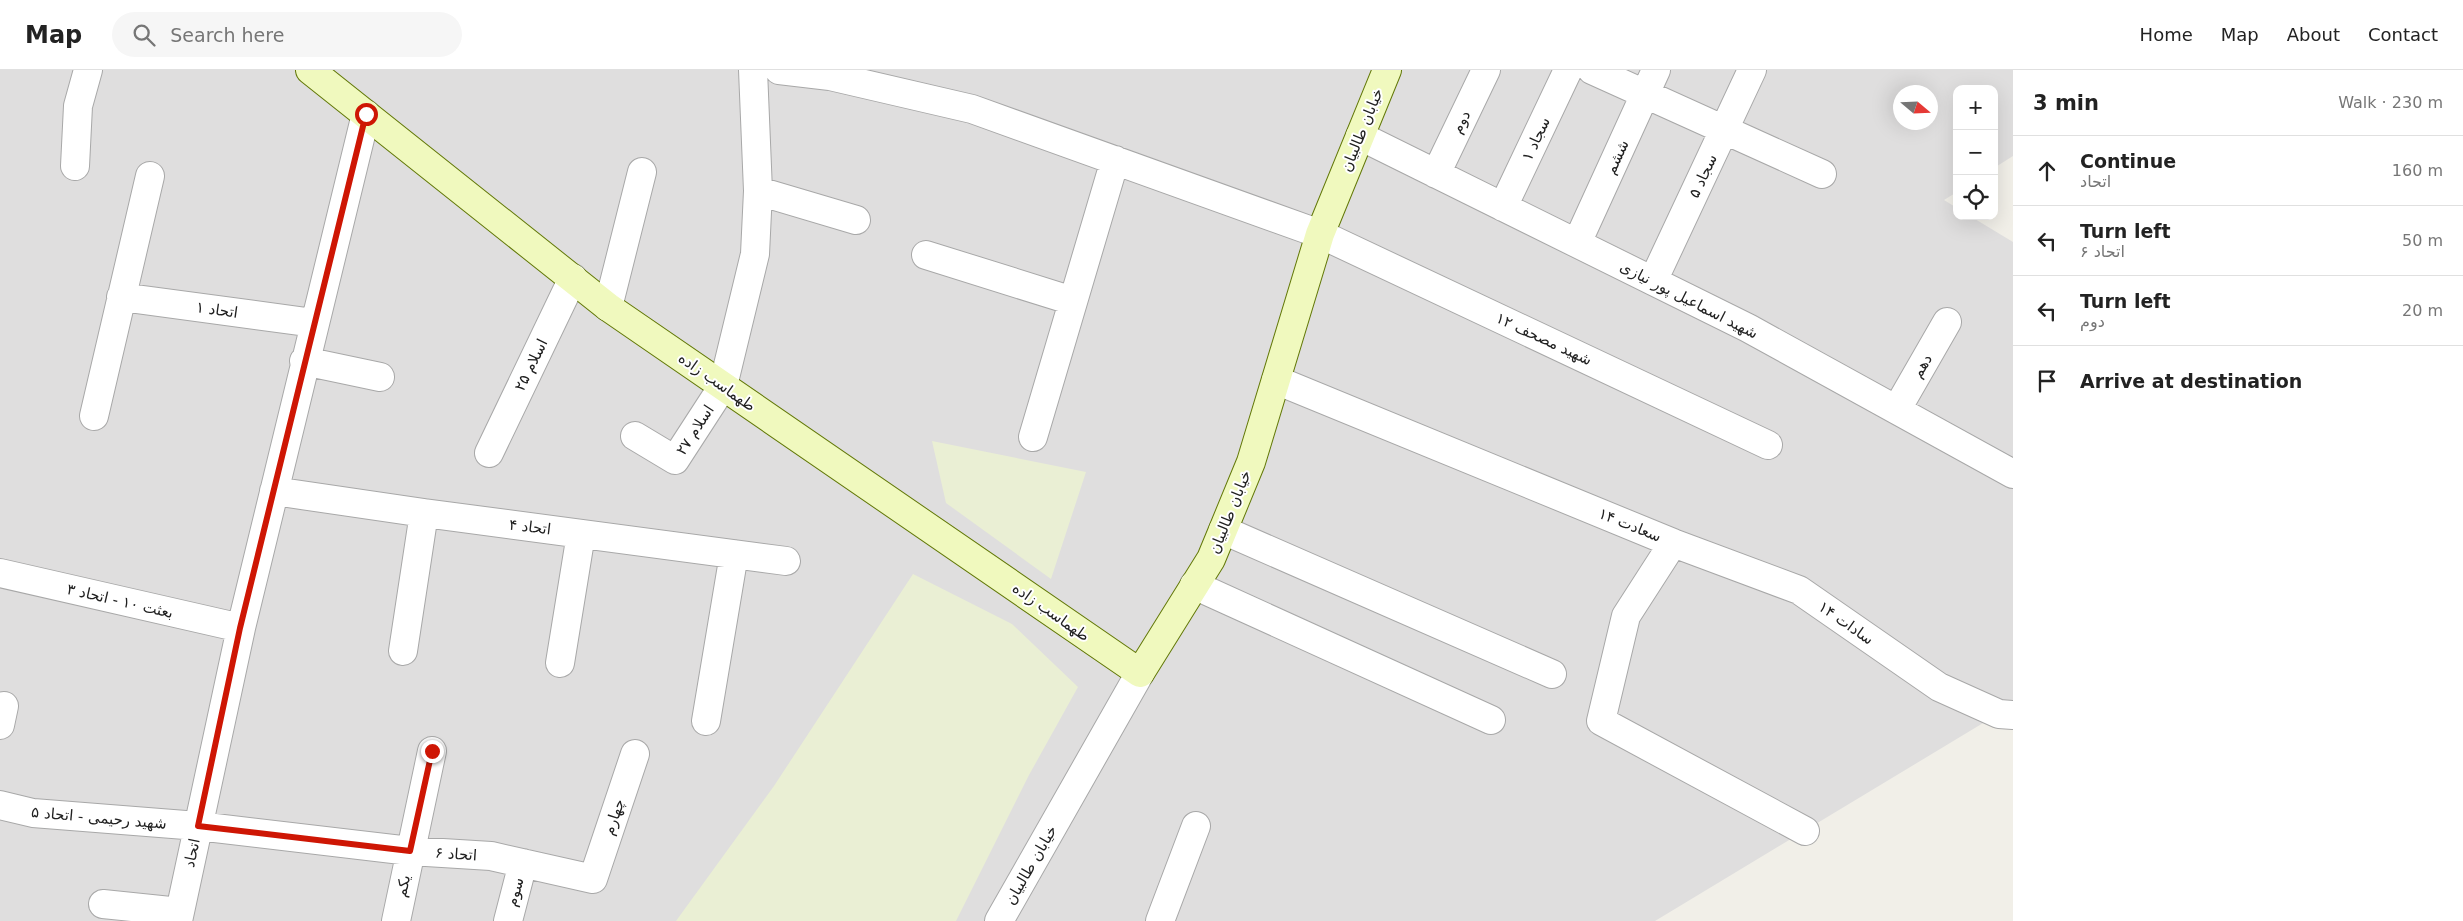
<!DOCTYPE html>
<html lang="en">
<head>
<meta charset="utf-8">
<style>
	:root { --surface:#fff; --page:#f6f6f6; --text:#222; --muted:#767676; --line:#e0e0e0 }
	body { margin:0; font-family:"DejaVu Sans","Noto Sans Arabic",sans-serif; background:var(--page); color:var(--text) }
	.controls { position:absolute; right:15px; top:15px; display:grid; overflow:hidden; border-radius:10px; box-shadow:0 5px 20px #0002 }
	.controls button { width:45px; height:45px; display:grid; place-items:center; padding:0; border:0; border-bottom:1px solid var(--line); background:var(--surface); color:var(--text); font:25px sans-serif }
	.compass { position:absolute; left:1893px; top:15px; width:45px; height:45px; border-radius:50%; background:var(--surface); box-shadow:0 5px 20px #0002; rotate:109deg }
	.stop { position:absolute; width:15px; height:15px; margin:-11px; border:4px solid #ce1604; border-radius:50%; background:#fff }
	.stop.end { background:#ce1604; border-color:#fff; box-shadow:0 1px 5px #0008 }
	.list { margin:0; padding:0; list-style:none }
	h2 { display:flex; justify-content:space-between; align-items:center; height:65px; margin:0; padding:0 20px; font-size:21px }
	h2 small { font-size:16px; font-weight:400; color:var(--muted) }
	.list li { display:grid; grid-template-columns:32px 1fr auto; gap:15px; align-items:center; box-sizing:border-box; height:70px; padding:0 20px; border-top:1px solid var(--line) }
	.list b { display:block; font-size:19px; white-space:nowrap }
	.list p { margin:0; font-size:16px; white-space:nowrap; color:var(--muted) }
	.list em { font-size:16px; font-style:normal; color:var(--muted) }
	.icon { flex:none; width:28px; height:28px; fill:none; stroke:currentColor; stroke-width:2; stroke-linecap:round; stroke-linejoin:round }
	.map { position:relative; flex:none; width:2013px; height:851px; overflow:hidden }
	header { display:flex; align-items:center; gap:30px; box-sizing:border-box; height:70px; padding:0 25px; background:var(--surface); border-bottom:1px solid var(--line) }
	header strong { font-size:24px }
	nav { display:flex; gap:28px; margin-inline-start:auto; font-size:18px }
	.search { width:350px; height:45px; background:var(--page); display:flex; align-items:center; gap:12px; box-sizing:border-box; padding:0 18px; border-radius:28px; color:var(--muted); font-size:19px }
	main { display:flex }
	aside { flex:1; background:var(--surface) }
	.map>svg:first-child { display:block }
	.residential { fill:#dfdede; fill-rule:evenodd }
	.farmland { fill:#eaefd4 }
	.lines { fill:none; stroke-linecap:round; stroke-linejoin:round }
	.minor-casing { stroke:#a8a8a8; stroke-width:30 }
	.secondary-casing { stroke:#627807; stroke-width:30 }
	.minor { stroke:#fff; stroke-width:28 }
	.secondary { stroke:#f0f9be; stroke-width:28 }
	.route { stroke:#ce1604; stroke-width:6 }
	.labels { text-anchor:middle; dominant-baseline:central; stroke-width:4; stroke-linejoin:round; paint-order:stroke }
	.street-label { font-size:15px; fill:#212121; stroke:#fff }
</style>
</head>
<body>
<header>
<strong>Map</strong>
<div class="search"><svg class="icon" aria-label="search" viewBox="0 0 24 24"><circle cx="10" cy="10" r="6"/><path d="M15 15l6 6"/></svg>Search here</div>
<nav><a>Home</a><a>Map</a><a>About</a><a>Contact</a></nav>
</header>
<main>
<div class="map">
<svg width="2013" height="851" viewBox="0 0 2013 851">
	<rect width="100%" height="100%" fill="#f1efe8"/>
	<path class="residential" d="M0,0H2013V86L1994,98V19H1957V122L1944,130L1957,138V146H1970L2013,172V635L1655,851H0ZM1900,22H1930V52H1900Z"/>
	<path class="farmland" d="M932,371L1086,402L1051,509L946,433Z
		M913,504L1012,554L1078,617L1029,705L956,851H676L774,716Z"/>
	<g class="lines">
		<defs>
			<path id="minor" d="M779,0L830,6L972,39L1320,164L1768,375
				M1592,0L1822,104
				M1360,66L1748,258L2013,404
				M75,96L78,36L88,0
				M1436,104L1486,0
				M758,121L856,150
				M1503,137L1568,0
				M1577,173L1656,0
				M926,185L1073,231
				M1653,211L1752,0
				M121,227L314,253
				M608,237L642,102
				M304,291L380,307
				M1276,310L1673,473L1626,546L1601,651L1805,761
				M1897,339L1947,252
				M94,346L150,106
				M635,366L675,390L723,316L755,184L758,121L753,0
				M1033,367L1115,90
				M489,383L573,208
				M274,421L424,443L786,491
				M1223,460L1552,604
				M1673,473L1799,520L1939,617L1999,644L2013,645
				M0,503L241,558
				M1194,515L1491,650
				M403,581L424,443
				M560,593L581,464
				M706,651L734,484
				M0,655L4,636
				M0,735L33,743L198,756L410,781L491,786L593,809L635,684
				M103,834L180,842
				M178,851L241,558L366,44
				M396,851L432,681
				M508,851L523,793
				M999,851L1140,603
				M1160,851L1196,756"/>
			<path id="secondary" d="M310,0L608,237L1140,603L1211,489L1223,460L1251,392L1320,164L1387,0"/>
		</defs>
		<use href="#minor" class="minor-casing"/>
		<use href="#secondary" class="secondary-casing"/>
		<use href="#minor" class="minor"/>
		<use href="#secondary" class="secondary"/>
	</g>
	<g class="lines">
		<path class="route" d="M366,44L240,558L198,756L410,781L432,681"/>
	</g>
	<g class="labels">
		<g class="street-label">
			<text transform="translate(1461 52) rotate(-64)">دوم</text>
			<text transform="translate(1362 60) rotate(-68)">خیابان طالبیان</text>
			<text transform="translate(1536 69) rotate(-65)">سجاد ۱</text>
			<text transform="translate(1617 87) rotate(-65)">ششم</text>
			<text transform="translate(1703 106) rotate(-65)">سجاد ۵</text>
			<text transform="translate(1689 230) rotate(27)">شهید اسماعیل پور نیازی</text>
			<text transform="translate(217 240) rotate(8)">اتحاد ۱</text>
			<text transform="translate(1544 269) rotate(25)">شهید مصحف ۱۲</text>
			<text transform="translate(531 295) rotate(-64)">اسلام ۲۵</text>
			<text transform="translate(1922 296) rotate(-60)">دهم</text>
			<text transform="translate(717 312) rotate(35)">طهماسب زاده</text>
			<text transform="translate(695 360) rotate(-57)">اسلام ۲۷</text>
			<text transform="translate(1230 442) rotate(-68)">خیابان طالبیان</text>
			<text transform="translate(1630 455) rotate(22)">سعادت ۱۴</text>
			<text transform="translate(530 457) rotate(7)">اتحاد ۴</text>
			<text transform="translate(120 531) rotate(13)">بعثت ۱۰ - اتحاد ۳</text>
			<text transform="translate(1051 542) rotate(35)">طهماسب زاده</text>
			<text transform="translate(1846 553) rotate(35)">سادات ۱۴</text>
			<text transform="translate(614 747) rotate(-72)">چهارم</text>
			<text transform="translate(99 748) rotate(5)">شهید رحیمی - اتحاد ۵</text>
			<text transform="translate(192 783) rotate(-78)">اتحاد</text>
			<text transform="translate(456 784) rotate(4)">اتحاد ۶</text>
			<text transform="translate(1031 795) rotate(-60)">خیابان طالبیان</text>
			<text transform="translate(403 816) rotate(-78)">یکم</text>
			<text transform="translate(515 822) rotate(-75)">سوم</text>
		</g>
	</g>
</svg>
<div class="controls">
<button>+</button>
<button>−</button>
<button><svg class="icon" aria-label="locate" viewBox="0 0 24 24"><circle cx="12" cy="12" r="6"/><path d="M12 2v4M12 18v4M2 12h4M18 12h4"/></svg></button>
</div>
<svg class="compass" viewBox="-18 -18 36 36"><path d="M0-13l5 13h-10z" fill="#e53935"/><path d="M0 13l5-13h-10z" fill="#767676"/></svg>
<div class="stop" style="left:366px;top:44px"></div>
<div class="stop end" style="left:432px;top:681px"></div>
</div>
<aside>
<h2>3 min<small>Walk · 230 m</small></h2>
<ul class="list">
<li><svg class="icon" aria-label="ahead" viewBox="0 0 24 24"><path d="M12 20V5M6 11l6-6 6 6"/></svg><div><b>Continue</b><p>اتحاد</p></div><em>160 m</em></li>
<li><svg class="icon" aria-label="left" viewBox="0 0 24 24"><path d="M17 20v-9H6M10 6l-5 5 5 5"/></svg><div><b>Turn left</b><p>اتحاد ۶</p></div><em>50 m</em></li>
<li><svg class="icon" aria-label="left" viewBox="0 0 24 24"><path d="M17 20v-9H6M10 6l-5 5 5 5"/></svg><div><b>Turn left</b><p>دوم</p></div><em>20 m</em></li>
<li><svg class="icon" aria-label="arrive" viewBox="0 0 24 24"><path d="M6 21V4h12l-3 4 3 4H6"/></svg><div><b>Arrive at destination</b></div></li>
</ul>
</aside>
</main>
</body>
</html>
